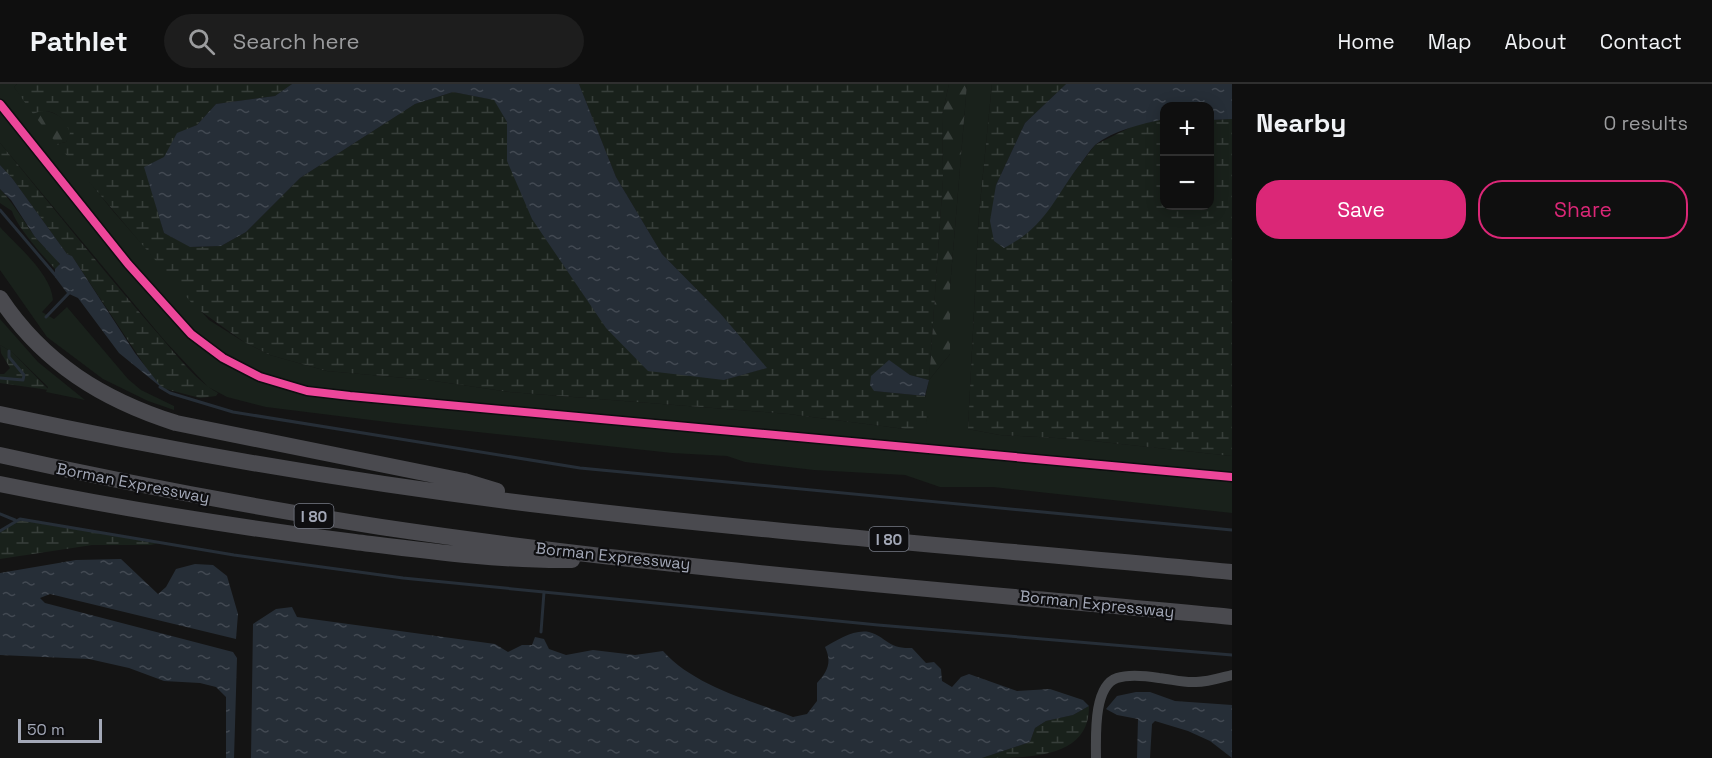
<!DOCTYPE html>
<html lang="en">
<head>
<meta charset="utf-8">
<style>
	:root { --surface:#0f0f0f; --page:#1d1d1d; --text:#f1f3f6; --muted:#9b9c9e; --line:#2f2f2f; --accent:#db2777 }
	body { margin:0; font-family:"Space Grotesk",sans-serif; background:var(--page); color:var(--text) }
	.controls { position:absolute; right:18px; top:18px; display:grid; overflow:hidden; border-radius:12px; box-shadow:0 3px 15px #0003 }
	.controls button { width:54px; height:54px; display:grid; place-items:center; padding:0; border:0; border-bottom:2px solid var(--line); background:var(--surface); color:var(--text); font:30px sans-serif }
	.scale { position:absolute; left:18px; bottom:15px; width:84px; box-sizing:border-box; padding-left:6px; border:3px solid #a3a8b7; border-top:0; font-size:16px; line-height:21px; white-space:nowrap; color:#a3a8b7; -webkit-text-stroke:4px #0e0e10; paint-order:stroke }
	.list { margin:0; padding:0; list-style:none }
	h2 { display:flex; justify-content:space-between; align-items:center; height:78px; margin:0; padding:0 24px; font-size:26px }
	h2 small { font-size:20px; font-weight:400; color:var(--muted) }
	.actions { display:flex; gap:12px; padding:18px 24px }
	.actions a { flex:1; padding:14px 0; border:2px solid var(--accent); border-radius:24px; text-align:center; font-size:21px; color:var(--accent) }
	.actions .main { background:var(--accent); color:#fff }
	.icon { flex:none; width:33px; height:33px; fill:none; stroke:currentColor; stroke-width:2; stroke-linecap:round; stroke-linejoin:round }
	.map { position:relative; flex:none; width:1232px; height:674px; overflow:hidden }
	header { display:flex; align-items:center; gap:36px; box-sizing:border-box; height:84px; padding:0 30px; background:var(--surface); border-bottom:2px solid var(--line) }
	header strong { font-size:28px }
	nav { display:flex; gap:33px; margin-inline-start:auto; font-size:21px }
	.search { width:420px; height:54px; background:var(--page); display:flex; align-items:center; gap:15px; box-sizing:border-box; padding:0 21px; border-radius:33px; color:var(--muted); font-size:22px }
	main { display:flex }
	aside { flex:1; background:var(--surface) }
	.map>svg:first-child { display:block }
	.grass { fill:#19211b }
	.forest { fill:url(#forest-firs) }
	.wetland { fill:url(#wetland-marsh) }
	.water { fill:url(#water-ripples) }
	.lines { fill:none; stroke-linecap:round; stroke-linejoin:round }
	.stream { stroke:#262e37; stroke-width:3 }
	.minor { stroke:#47494d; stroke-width:10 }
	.highway { stroke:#4a4a4f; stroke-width:16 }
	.cycleway-casing { stroke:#0e0e10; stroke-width:11 }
	.cycleway { stroke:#ed469a; stroke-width:8 }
	.labels { text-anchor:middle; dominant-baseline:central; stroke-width:4.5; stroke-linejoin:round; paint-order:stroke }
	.shield { fill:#0e0e10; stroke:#767a85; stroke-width:1.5 }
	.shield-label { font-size:15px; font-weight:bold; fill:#a3a8b7 }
	.street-label { font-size:16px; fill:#a3a8b7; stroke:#0e0e10 }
</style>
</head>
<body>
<header>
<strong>Pathlet</strong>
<div class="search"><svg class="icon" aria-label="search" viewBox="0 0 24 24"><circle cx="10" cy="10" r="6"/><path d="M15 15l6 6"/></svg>Search here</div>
<nav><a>Home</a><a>Map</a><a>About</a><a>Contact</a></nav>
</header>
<main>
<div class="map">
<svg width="1232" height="674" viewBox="0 0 1232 674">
	<defs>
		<pattern id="forest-firs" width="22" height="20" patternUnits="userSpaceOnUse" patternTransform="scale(1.5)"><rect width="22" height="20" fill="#19211b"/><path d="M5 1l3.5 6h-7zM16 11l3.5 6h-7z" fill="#373e3a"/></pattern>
		<pattern id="wetland-marsh" width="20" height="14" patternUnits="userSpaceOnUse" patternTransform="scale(1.5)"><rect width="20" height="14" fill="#19211b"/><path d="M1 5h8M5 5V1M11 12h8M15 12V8" fill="none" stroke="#373e3a"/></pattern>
		<pattern id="water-ripples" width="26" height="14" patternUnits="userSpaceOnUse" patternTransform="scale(1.5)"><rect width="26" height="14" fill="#262e37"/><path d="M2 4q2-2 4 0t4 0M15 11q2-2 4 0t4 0" fill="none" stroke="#424952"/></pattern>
	</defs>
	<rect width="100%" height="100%" fill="#141414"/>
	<path class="grass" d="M0,0H17L14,3L113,127L209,236L244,258L270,271L327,287L428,296L510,308L789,330L913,346L927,339L923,323L929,296L950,270V203L967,0H992L979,130L968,345L1000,351L1075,355L1232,372V429L993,403H940L905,391L814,386L745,378L727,372L672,369L403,340L266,323L227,313L208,303L164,256L0,59Z
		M0,143C17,162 51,189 53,216L42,228L54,235L67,223L128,295L141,306L174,322V326L148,317L103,295L47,253L0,186Z
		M0,235L38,278L85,316L46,308L48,303L13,269L0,261Z"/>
	<path class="forest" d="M949,0H967L950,203V270L929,296L943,95L942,31Z
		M40,26C56,28 65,33 71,49L66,58L57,60L33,30Z"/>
	<path class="wetland" d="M17,0H292L275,12L216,20L197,41L177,50L164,74L145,83L164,149L191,163L221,162L246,148L300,94L415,20L453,8L495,16L507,38V77L724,296L766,284L720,229L662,170L616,93L579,0H949L942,31L943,95L929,296L910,291L889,277L874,307L925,312L927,339L925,344L913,346L789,330L510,308L428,296L327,287L270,271L244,258L195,223L57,60L66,58L70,49C65,33 50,21 33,30L14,3Z
		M992,0H1066L1025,39L996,101L1069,95L1095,61L1135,41L1164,35V122H1210V36L1232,35V372L1075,355L1000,351L968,345L979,130Z
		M0,59C51,121 101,184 153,244C173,266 193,295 218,309L216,312L200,314L162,304L153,294L72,172L67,170L12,94L0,81Z
		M0,100V105C14,120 24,138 36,154C44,165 57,170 60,183L55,185C43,172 17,143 12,127L0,119Z
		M0,261L13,269L49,306L0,299V290H4L10,284L1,269Z
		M20,435L37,439L159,459L151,461H92L0,475V447Z
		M1089,622C1090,674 1031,674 982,674L1030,658L1035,644L1046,637L1073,631Z"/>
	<path class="water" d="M292,0H579L616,93L662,170L720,229L767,284L724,296L648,287L606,244L532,135L507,77V38L494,16L453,8L415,20L300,94L246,148L221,162L190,163L164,149L144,83L164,73L177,49L197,41L216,20L275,12Z
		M1066,0H1232V35L1210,36V22H1164V35C1142,40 1114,46 1095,61C1090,66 1085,74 1081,79C1053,115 1047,142 1004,164L994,157L990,137L996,101L1025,39Z
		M0,81L12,94L67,170L72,172L135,269L162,304L119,269L78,214L67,209L55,193V185L60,180L35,153L11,116L0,105Z
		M889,276L910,291L929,296L925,312L874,307L870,301L871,292Z
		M121,475L158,510L166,503L176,485L195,480L213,481L227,492L238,530L236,555L50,510L40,514L45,519L233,568L237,574L234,674H226V613L216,603L200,599L164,597L129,584L89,575L0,571V489L76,476Z
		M292,523L297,533L495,560L508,568L522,561H532L535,553L544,555L549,565L566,571L593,566L635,571L663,567C694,602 750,616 793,633L807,630L817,617V599C828,587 832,578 825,563C837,556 854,545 869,548C887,553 887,565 912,564L926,579L934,578L941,585L942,597L952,603L961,593L969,590L1017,607L1050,605L1083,616L1089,622L1073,631L1046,637L1035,644L1030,658L982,674H251L253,540L276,525Z
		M1136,608H1150L1175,617L1232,621V674L1210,657L1188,647L1155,637L1152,640L1150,674H1137L1138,635L1117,631L1106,625L1117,612Z"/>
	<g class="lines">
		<path class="stream" d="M0,126L57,193
			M46,233L70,208
			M0,294L23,296L24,291L9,273V267
			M160,303L170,309L233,328L580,384L1232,446
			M0,430L15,436
			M0,447L20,435L234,471L403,494L878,541L1232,571
			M541,548L544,508"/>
		<path class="minor" d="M1096,674C1096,653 1093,602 1117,594C1129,590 1147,592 1159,594C1171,595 1183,599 1196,598C1207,598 1220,594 1232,591"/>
		<path class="highway" d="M0,214C43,279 103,316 176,339L464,397L497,407
			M0,330C181,369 364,400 548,422C775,449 1004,466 1232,488
			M0,371C126,399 253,423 381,443C663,485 948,506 1232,533
			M0,400C118,424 236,443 355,458C427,467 500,477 572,476"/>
		<defs>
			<path id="cycleway" d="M0,20L128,180L191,250L223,274L260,293L307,307L350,312L1232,393"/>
		</defs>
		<use href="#cycleway" class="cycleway-casing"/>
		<use href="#cycleway" class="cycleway"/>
	</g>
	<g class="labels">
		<g class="shield">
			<rect x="294.5" y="420" width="39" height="24" rx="4.5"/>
			<rect x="869.5" y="443" width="39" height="24" rx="4.5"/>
		</g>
		<g class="shield-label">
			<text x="314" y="432">I 80</text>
			<text x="889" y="455">I 80</text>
		</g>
		<g class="street-label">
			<text transform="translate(133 399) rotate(11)">Borman Expressway</text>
			<text transform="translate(613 472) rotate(6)">Borman Expressway</text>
			<text transform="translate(1097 520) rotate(6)">Borman Expressway</text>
		</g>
	</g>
</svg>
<div class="controls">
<button>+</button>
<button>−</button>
</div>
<div class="scale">50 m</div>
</div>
<aside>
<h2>Nearby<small>0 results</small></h2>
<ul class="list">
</ul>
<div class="actions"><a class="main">Save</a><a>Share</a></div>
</aside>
</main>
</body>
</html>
